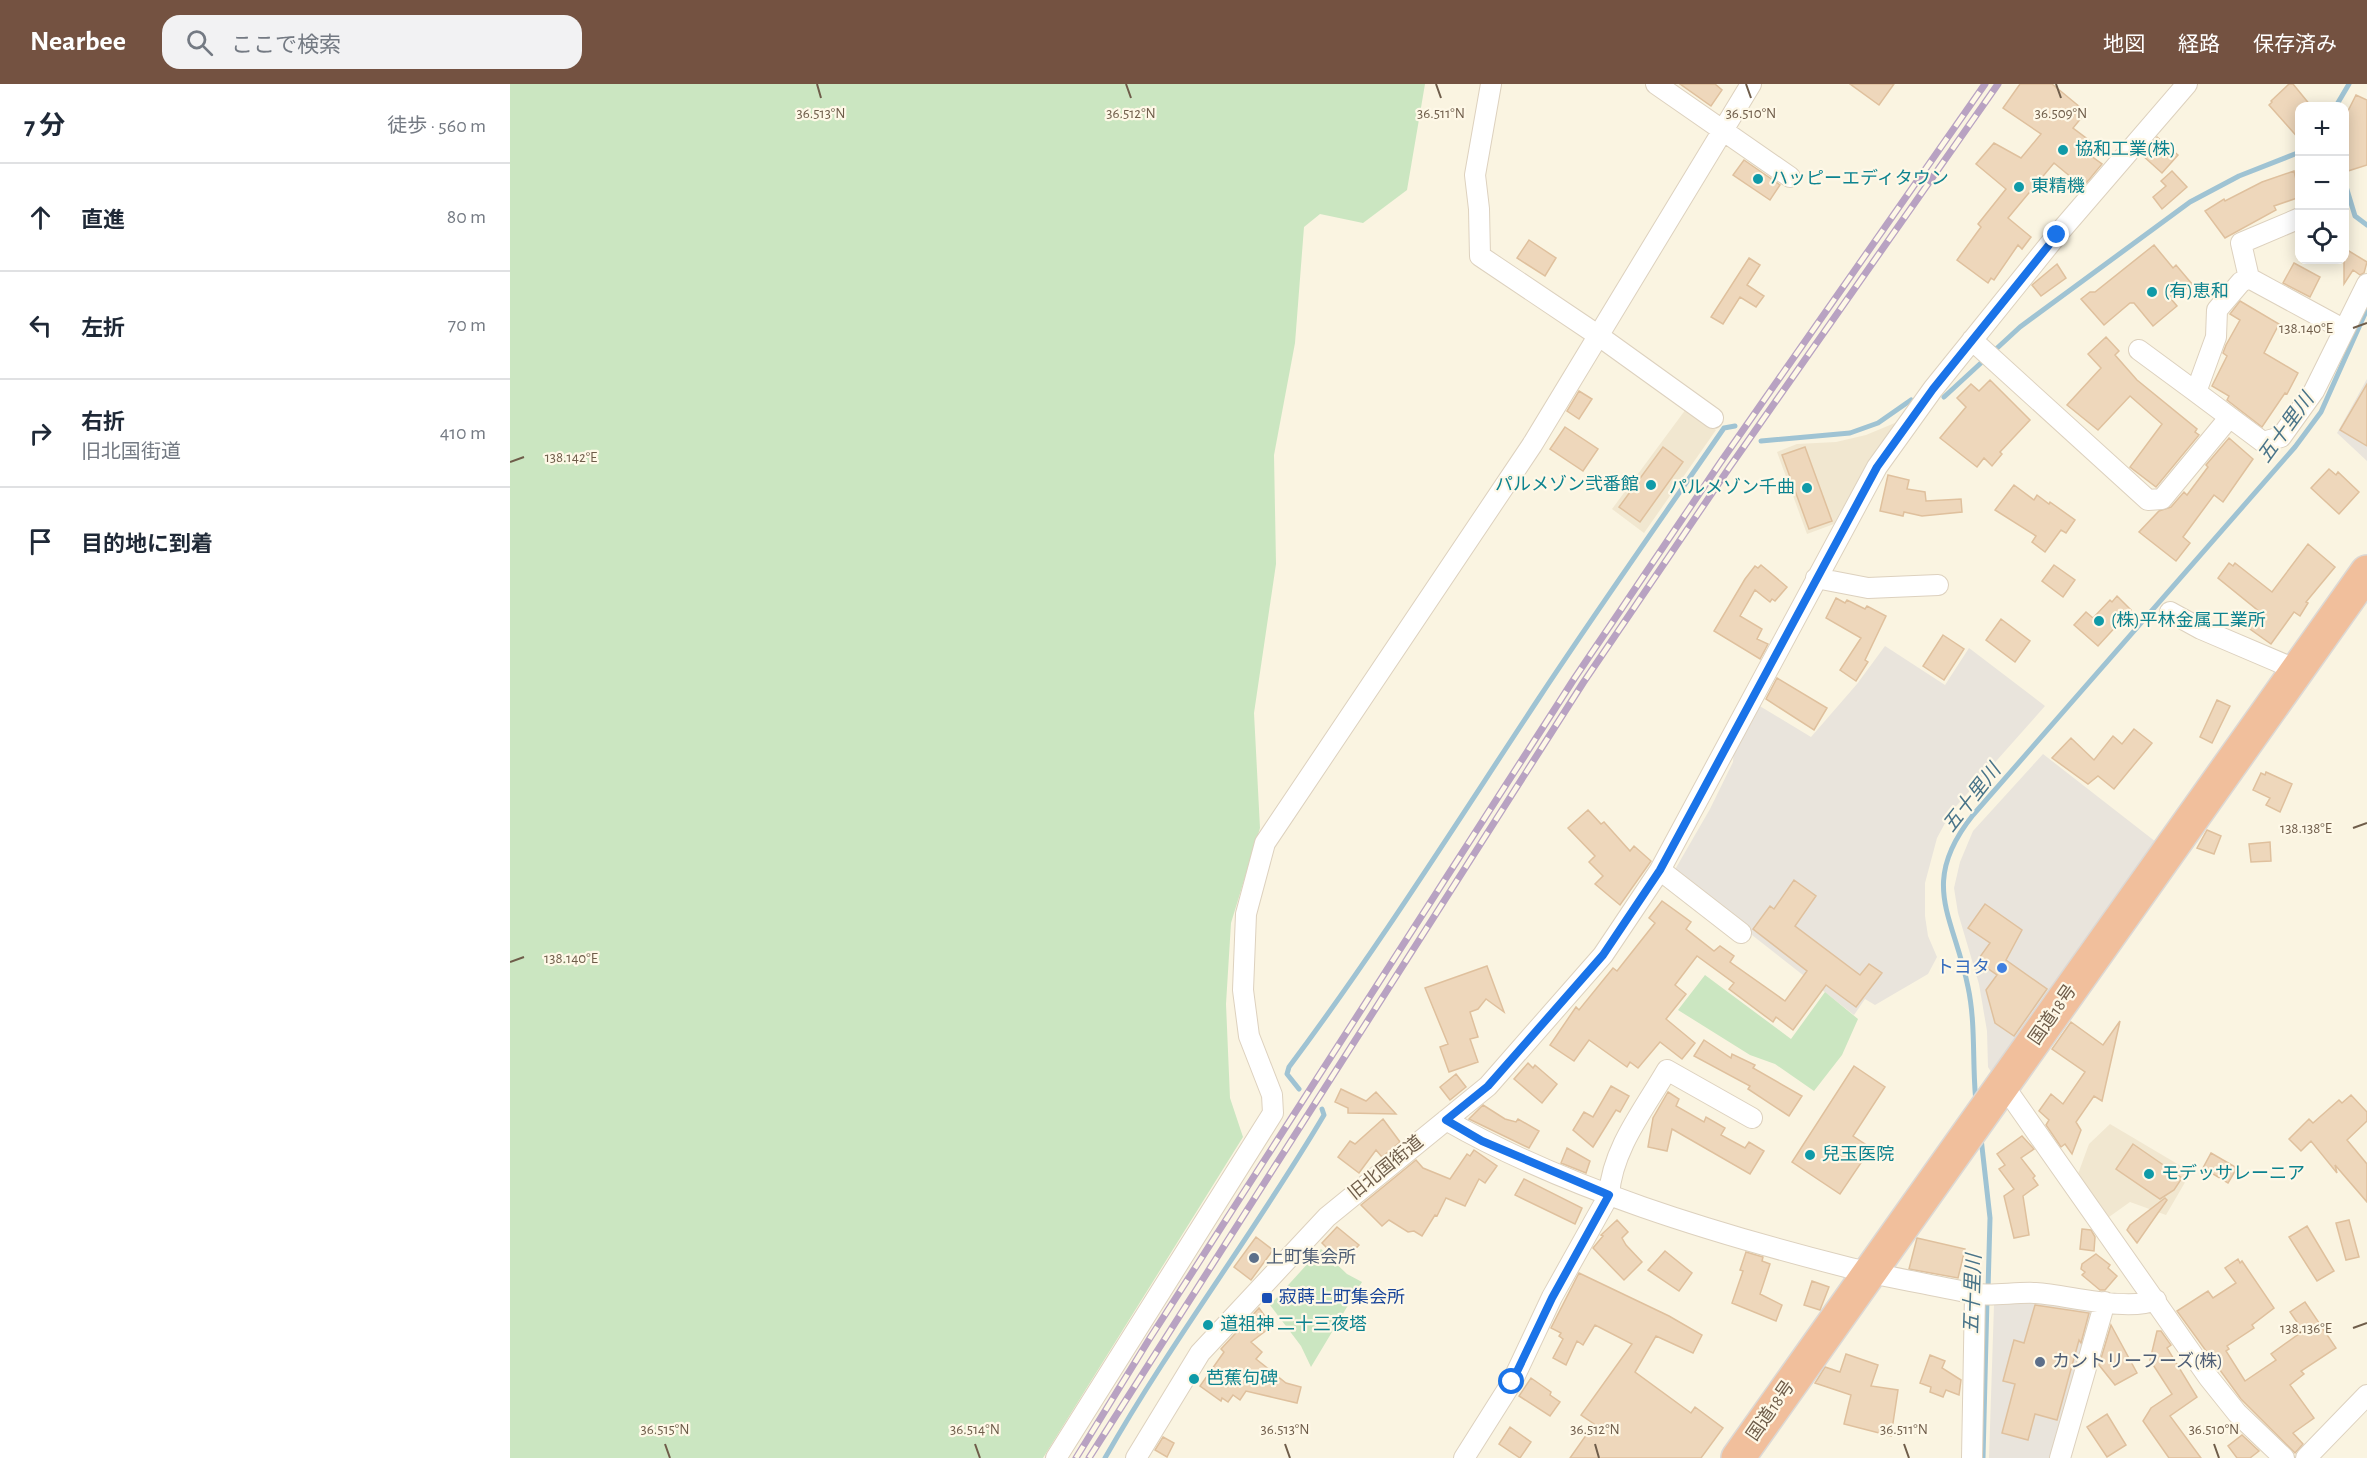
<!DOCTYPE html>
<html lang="ja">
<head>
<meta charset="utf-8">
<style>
	:root { --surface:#fff; --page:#f2f2f3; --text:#1f2937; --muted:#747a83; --line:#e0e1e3; --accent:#745241 }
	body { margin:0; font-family:"Alegreya Sans","Noto Sans JP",sans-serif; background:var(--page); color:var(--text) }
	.controls { position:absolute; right:18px; top:18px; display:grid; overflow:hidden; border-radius:12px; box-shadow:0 3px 15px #0003 }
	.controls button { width:54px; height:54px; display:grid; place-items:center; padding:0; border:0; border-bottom:2px solid var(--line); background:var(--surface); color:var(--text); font:30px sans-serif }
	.stop { position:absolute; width:18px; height:18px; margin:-14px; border:4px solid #1a73e8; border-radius:50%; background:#fff }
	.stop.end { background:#1a73e8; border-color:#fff; box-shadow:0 2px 6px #0008 }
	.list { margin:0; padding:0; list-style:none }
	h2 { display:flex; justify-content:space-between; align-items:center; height:78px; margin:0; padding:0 24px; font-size:26px }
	h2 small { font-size:20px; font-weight:400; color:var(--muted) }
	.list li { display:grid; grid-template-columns:39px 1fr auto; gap:18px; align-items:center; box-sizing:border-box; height:108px; padding:0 24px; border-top:2px solid var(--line) }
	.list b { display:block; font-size:22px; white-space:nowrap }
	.list p { margin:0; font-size:20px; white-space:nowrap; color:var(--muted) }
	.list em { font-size:20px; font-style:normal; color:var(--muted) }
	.icon { flex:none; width:33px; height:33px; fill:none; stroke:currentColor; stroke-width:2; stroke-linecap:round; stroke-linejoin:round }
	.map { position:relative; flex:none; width:1857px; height:1374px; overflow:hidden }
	header { display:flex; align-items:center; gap:36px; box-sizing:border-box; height:84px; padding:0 30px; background:var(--accent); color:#fff }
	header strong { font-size:28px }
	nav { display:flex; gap:33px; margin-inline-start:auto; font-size:21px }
	.search { width:420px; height:54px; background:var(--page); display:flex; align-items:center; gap:15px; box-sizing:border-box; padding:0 21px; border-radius:18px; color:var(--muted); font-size:22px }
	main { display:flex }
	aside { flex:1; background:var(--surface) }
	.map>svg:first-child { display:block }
	.residential { fill:#f1e7d0 }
	.industrial { fill:#e9e4dc }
	.green { fill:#cbe6c1 }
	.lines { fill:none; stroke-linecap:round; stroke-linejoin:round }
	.stream { stroke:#9fc3d3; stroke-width:5 }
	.building { fill:#eed7bb; stroke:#dfc09d; stroke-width:1.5 }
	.street-casing { stroke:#ddd1be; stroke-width:22 }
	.highway-casing { stroke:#dcd8d4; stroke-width:36 }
	.street { stroke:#fff; stroke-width:20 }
	.highway { stroke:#f1bf9c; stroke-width:33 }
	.rail-casing { stroke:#b8a2c2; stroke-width:7 }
	.rail { stroke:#fef8e7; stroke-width:4.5; stroke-dasharray:14; stroke-linecap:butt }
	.route { stroke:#1a73e8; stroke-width:8 }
	.ticks { fill:none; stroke:#6f5d4a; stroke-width:2 }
	.culture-dot { fill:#0f9aa8; stroke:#fef8e7; stroke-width:2 }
	.shop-dot { fill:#3f7fe0; stroke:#fef8e7; stroke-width:2 }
	.service-dot { fill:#5c6f8a; stroke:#fef8e7; stroke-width:2 }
	.transit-dot { fill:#1a4fb4; stroke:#fef8e7; stroke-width:2 }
	.labels { text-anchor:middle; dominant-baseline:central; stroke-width:4.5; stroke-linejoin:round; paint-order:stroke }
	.culture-label { font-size:18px; fill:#0d838f; stroke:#fef8e7; text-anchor:start }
	.shop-label { font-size:18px; fill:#366cbe; stroke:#fef8e7; text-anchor:end }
	.street-label { font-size:18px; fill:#6f5d4a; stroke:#fef8e7 }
	.service-label { font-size:18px; fill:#4e5e75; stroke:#fef8e7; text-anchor:start }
	.transit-label { font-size:18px; fill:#164399; stroke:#fef8e7; text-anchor:start }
	.water-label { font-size:20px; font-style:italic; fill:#497489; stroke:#fef8e7 }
	.ticks-label { font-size:15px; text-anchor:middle; fill:#6f5d4a; stroke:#fef8e7; stroke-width:4.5; stroke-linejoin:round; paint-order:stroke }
</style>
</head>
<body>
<header>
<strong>Nearbee</strong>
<div class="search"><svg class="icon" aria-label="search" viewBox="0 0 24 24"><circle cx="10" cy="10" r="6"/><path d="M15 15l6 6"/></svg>ここで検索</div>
<nav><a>地図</a><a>経路</a><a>保存済み</a></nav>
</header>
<main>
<aside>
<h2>7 分<small>徒歩 · 560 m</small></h2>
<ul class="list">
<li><svg class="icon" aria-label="ahead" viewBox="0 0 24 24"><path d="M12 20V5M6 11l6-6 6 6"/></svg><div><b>直進</b></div><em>80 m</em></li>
<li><svg class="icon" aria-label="left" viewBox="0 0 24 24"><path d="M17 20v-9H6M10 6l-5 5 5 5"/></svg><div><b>左折</b></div><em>70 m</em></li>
<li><svg class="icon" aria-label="right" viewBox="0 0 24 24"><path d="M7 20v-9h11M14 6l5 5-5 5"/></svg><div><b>右折</b><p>旧北国街道</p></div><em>410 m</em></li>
<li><svg class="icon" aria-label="arrive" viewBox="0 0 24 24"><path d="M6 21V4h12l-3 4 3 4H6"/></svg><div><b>目的地に到着</b></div></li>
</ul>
</aside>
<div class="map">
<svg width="1857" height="1374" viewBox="0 0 1857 1374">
	<rect width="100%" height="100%" fill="#faf4e1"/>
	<path class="residential" d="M1176,325L1206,346L1134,449L1102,425Z
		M1392,336L1360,374L1324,440L1297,450L1267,368L1287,360L1326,358L1356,351Z
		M1600,1040L1681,1088L1656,1131L1620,1118L1599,1133L1568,1090L1579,1060Z"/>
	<path class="industrial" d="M1857,295V377L1827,349Z
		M1375,562L1435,601L1459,564L1535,622L1441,728L1427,754L1415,799V832L1418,852L1427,873L1418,890L1365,921L1355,915L1344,931L1163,789L1200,725L1223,678L1224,665L1248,621L1301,653L1347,600Z
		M1533,670L1646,758L1484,992L1478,983L1477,947L1469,900L1448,829L1444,804L1450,778L1463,747Z
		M1525,1214L1587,1223L1542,1374H1479L1484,1221Z"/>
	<path class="green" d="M0,0H915L897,106L853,139L810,130L794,143L785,259L764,371L766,480L744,629L750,744L721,839L716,920L720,1014L733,1053L533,1374H0Z
		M1195,891L1281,955L1315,908L1348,935L1332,971L1304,1007L1265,980L1240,971L1168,926Z
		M811,1165L837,1190L852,1198L801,1283L791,1262L760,1221Z"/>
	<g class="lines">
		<path class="stream" d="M1826,22L1839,0
			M1834,96L1845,132L1857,141
			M1434,313L1510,243L1680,118L1729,92L1790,68
			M1251,357L1340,349L1368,339L1401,316
			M789,1005L777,990L779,983C868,864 947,738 1029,614C1089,523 1152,434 1214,344L1225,342
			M1466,1018C1462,981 1466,940 1458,903C1444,832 1408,800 1463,731L1785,363L1811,328L1857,225
			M1471,1054L1480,1134L1478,1206
			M595,1374C662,1256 745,1148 814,1031L812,1025
			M1473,1374L1477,1215"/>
	</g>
	<path class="building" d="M1170,0H1205L1212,6L1201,22Z
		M1340,0H1384L1369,21Z
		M1510,0H1542L1576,28L1563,44L1584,60L1577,69L1592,80L1573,103L1544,79L1498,134L1521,153L1512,165L1508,161L1484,196L1481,194L1478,199L1447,176L1471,143L1468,140L1496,105L1466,80L1484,59L1511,74L1531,50L1493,24Z
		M1779,0H1783L1801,22H1790V56L1759,21L1762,18L1761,17Z
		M1846,11L1857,16V81L1838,87L1834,77V35Z
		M1647,53L1668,71L1652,89L1632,71Z
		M1234,76L1270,101L1260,116L1223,91Z
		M1662,87L1677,103L1652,125L1643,113L1656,102L1651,97Z
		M1784,87L1790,113L1764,122L1766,126L1715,154L1695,127L1714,115L1715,117L1752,98Z
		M1019,156L1046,174L1035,192L1007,174Z
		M1644,161L1663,184L1666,181L1682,200L1662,216L1667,222L1643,242L1624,219H1620L1594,241L1571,215L1580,208H1585Z
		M1834,164L1857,178L1854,189L1850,191L1843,186L1834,200Z
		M1239,174L1250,181L1237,201L1254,212L1246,223L1230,213L1213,240L1201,233Z
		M1784,179L1810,193L1800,213L1773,199Z
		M1547,180L1556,194L1531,212L1522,201Z
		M1730,217L1769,240L1754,269L1788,289L1777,310L1775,309L1752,343L1717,316L1719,312L1702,302L1717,272L1713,269L1716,261L1730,236L1720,230Z
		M1596,253L1609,267L1605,271L1627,296L1687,345L1685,348L1689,351L1646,403L1620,383L1652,340L1620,312L1588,346L1557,321L1591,284L1578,270Z
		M1480,296L1520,336L1490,368L1492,370L1482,382L1474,374L1467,383L1430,354L1456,323L1447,314L1461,300L1469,307Z
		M1857,300V362L1830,346Z
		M1069,307L1082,315L1069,335L1057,327Z
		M1055,343L1088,365L1073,387L1040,365Z
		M1719,354L1743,375L1713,418L1704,411L1673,453L1680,459L1666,477L1629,448L1649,427L1661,423L1674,408L1677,411L1698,383L1696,381Z
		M1153,363L1173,378L1130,438L1109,423Z
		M1295,363L1322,437L1299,445L1272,371Z
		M1819,385L1826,391L1828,388L1849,408L1829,430L1801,404Z
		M1378,391L1399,396L1397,405L1415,408L1416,417L1451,415L1452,428L1412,432L1394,428L1393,432L1370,427Z
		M1504,401L1524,416L1527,411L1539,420L1540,418L1565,436L1556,449L1551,446L1535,468L1522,458L1526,452L1485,426Z
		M1798,460L1825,483L1796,518L1798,519L1790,532L1784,528L1761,560L1740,545L1751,529L1708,494L1719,479L1723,482L1725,479L1762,508Z
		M1251,481L1277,503L1265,517L1262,515L1260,518L1245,506L1230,532L1252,545L1247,555L1258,560L1250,575L1204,547L1235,495L1245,482L1248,484Z
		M1544,481L1565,496L1553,513L1532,497Z
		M1607,512L1621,526L1588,562L1564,541L1576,528L1583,534L1600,516L1602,518Z
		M1326,514L1335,519L1337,516L1355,525L1357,522L1376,532L1355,576L1358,578L1346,597L1330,586L1351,554L1316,534Z
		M1491,535L1520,557L1505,578L1476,556Z
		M1433,551L1454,565L1434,596L1413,582Z
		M1267,594L1317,624L1304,646L1256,615Z
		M1707,616L1720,622L1702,659L1690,653Z
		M1624,645L1642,659L1604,705L1588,692L1578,700L1542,674L1561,654L1584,676L1603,652L1612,660Z
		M1756,688L1782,700L1770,728L1756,721L1760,714L1743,706L1751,689L1755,691Z
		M1078,726L1091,740L1094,738L1120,767L1124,762L1141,777L1110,821L1085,800L1093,792L1079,778L1085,772L1058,744Z
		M1697,746L1711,752L1704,770L1687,764Z
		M1760,758L1761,777L1741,778L1739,760Z
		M1284,796L1306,812L1285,842L1350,891L1359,880L1372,889L1346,923L1316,901L1283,946L1266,933L1263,938L1219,905L1224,899L1187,872L1165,901L1176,910L1156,935L1185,959L1172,975L1150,958L1128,984L1120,978L1117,983L1079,956L1064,977L1040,961L1066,923L1069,926L1103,884L1107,887L1145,839L1139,834L1152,817L1181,838L1176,845L1204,867L1210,862L1224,872L1220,878L1275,917L1297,887L1243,845L1260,822L1264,825Z
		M1475,820L1512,846L1496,876L1537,905L1504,952L1485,939L1476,906L1487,891L1467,877L1480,859L1458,844Z
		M977,882L994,928L976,915L968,925L960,928L968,953L960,955L968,978L939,988L930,963L938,960L915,904Z
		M1610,937L1592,1017L1584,1012L1566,1038L1571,1046L1562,1070L1555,1060L1551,1063L1536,1041L1539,1036L1529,1027L1541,1010L1553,1020L1575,988L1542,965L1561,938L1593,961Z
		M1194,956L1221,974L1222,970L1245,981L1243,984L1292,1012L1279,1032L1238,1005L1240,1002L1184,972Z
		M1018,979L1023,984L1025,981L1047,1000L1032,1019L1004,995Z
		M1344,982L1375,1003L1343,1052L1361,1064L1330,1110L1282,1078Z
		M946,990L956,1003L940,1016L930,1003Z
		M1101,1002L1119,1012L1110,1028L1106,1026L1083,1063L1063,1046L1074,1028L1083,1033Z
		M831,1005L856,1017L866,1008L886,1030L838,1029V1024L825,1018Z
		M1158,1008L1169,1015L1166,1022L1194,1038L1196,1033L1215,1044L1211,1051L1235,1064L1239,1058L1254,1067L1240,1090L1162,1045L1157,1067L1138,1063L1143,1034Z
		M1841,1011L1857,1028V1037L1837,1056L1857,1080V1118L1825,1081L1827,1089L1801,1057L1791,1067L1779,1055L1799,1035L1803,1039L1829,1016L1832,1019Z
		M973,1021L995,1035L1006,1038L1008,1035L1029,1047L1019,1064L959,1035Z
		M873,1035L890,1058L872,1073L866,1066L849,1089L828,1073L840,1057L845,1060Z
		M1512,1052L1524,1065L1511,1074L1525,1092L1523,1094L1528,1101L1513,1112L1519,1151L1504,1154L1494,1112L1504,1105L1489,1085L1495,1081L1487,1070Z
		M1623,1060L1672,1094L1664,1106L1650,1115L1606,1085Z
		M1057,1064L1080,1077L1076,1089L1051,1079Z
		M964,1066L987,1082L975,1099L969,1095L955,1122L936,1114L927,1132L925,1131L912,1152L904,1147L898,1148L879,1136L872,1142L851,1121L906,1076L913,1084L940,1095L957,1070L960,1072Z
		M1701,1069L1727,1084L1718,1099L1693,1084Z
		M1014,1095L1072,1124L1065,1140L1005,1111Z
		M1655,1114L1657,1116L1627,1159L1617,1146L1620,1141Z
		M1107,1136L1118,1148L1112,1154L1116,1161L1132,1178L1114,1196L1083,1164L1093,1152L1091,1151Z
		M1839,1136L1849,1173L1836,1176L1826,1139Z
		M1797,1142L1824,1187L1807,1197L1779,1153Z
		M827,1143L849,1161L832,1179L812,1159Z
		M1572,1145L1581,1146L1585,1153L1584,1167L1570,1165Z
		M746,1153L763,1166L741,1196L724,1183Z
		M1407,1154L1455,1165L1448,1194L1399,1185Z
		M1155,1167L1182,1189L1169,1207L1138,1186Z
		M1236,1168L1253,1173L1252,1177L1260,1180L1250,1210L1272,1221L1266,1237L1222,1219L1233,1187L1230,1186Z
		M1586,1170L1600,1181L1598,1184L1607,1192L1595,1206H1590L1572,1191L1575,1188L1571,1185L1572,1180Z
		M1728,1175L1730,1179L1732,1177L1764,1224L1742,1241L1744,1244L1717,1262L1719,1265L1716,1267L1735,1297L1766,1276L1761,1270L1790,1249L1786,1244L1789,1241L1780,1228L1795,1218L1826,1264L1791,1287L1794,1290L1780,1301L1804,1334L1783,1349L1793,1360L1785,1369L1731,1315L1667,1227L1698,1207L1703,1214L1726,1199L1715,1184Z
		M1069,1189L1159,1232L1192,1251L1183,1269L1146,1252L1125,1288L1181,1329L1185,1323L1213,1344L1191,1374H1060L1084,1340L1071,1331L1122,1260L1085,1241L1073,1261L1067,1257L1056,1281L1043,1274L1053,1255L1049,1252L1051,1249L1041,1244Z
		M1302,1197L1319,1203L1310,1226L1294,1221Z
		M1525,1221L1579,1229L1571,1259L1569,1256L1547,1336L1525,1330L1518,1356L1492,1349L1505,1300L1493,1297L1504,1256L1514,1259Z
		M749,1224L762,1242L741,1258L752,1268L746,1275L776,1299L791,1303L787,1319L736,1307L730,1316L723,1311L718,1318L712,1314L711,1317L690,1302L714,1268L711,1265Z
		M1601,1241L1627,1289L1605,1301L1589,1281Z
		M1647,1247H1651L1661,1261L1657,1264L1687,1313L1660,1332L1691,1374H1659L1633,1337L1641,1324L1662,1310L1640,1276Z
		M1336,1270L1368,1281L1361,1302L1388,1306L1381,1352L1334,1340L1341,1311L1305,1299L1315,1283L1330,1288Z
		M1420,1271L1435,1277L1432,1284L1451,1296L1449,1311L1436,1306L1433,1313L1420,1308L1421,1303L1410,1299Z
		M1021,1294L1041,1308L1040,1311L1050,1318L1040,1332L1009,1312Z
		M1597,1330L1616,1361L1597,1373L1577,1343Z
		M1000,1343L1021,1358L1010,1374L989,1360Z
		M1732,1351L1749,1367L1740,1374H1727L1718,1362Z
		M653,1353L664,1359L657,1373L645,1366Z"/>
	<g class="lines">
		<defs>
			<path id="street" d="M981,0L965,91L969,125L970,172L1089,252L1203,334
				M1146,0L1280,93
				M1790,134L1731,159L1739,194L1833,245
				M1739,194L1731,198L1707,226L1706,253L1686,308L1753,358L1771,353L1804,307L1857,200
				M1462,256L1638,416L1652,415L1719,334
				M1629,266L1686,308
				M1306,494L1358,504L1428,501
				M1660,528L1691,545L1785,585
				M1150,786L1231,849
				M1494,1002L1699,1294L1727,1329L1774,1374
				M936,1036C1056,1105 1206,1150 1340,1184C1381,1194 1424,1201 1465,1210L1462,1374
				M1465,1210C1485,1212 1506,1208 1526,1209C1558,1211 1617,1228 1646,1216
				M546,1374L763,1029L762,1011L739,952L733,906L736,830L755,759L1022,361L1241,0
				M626,1374L690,1269L817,1133L978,1002L1093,871L1150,786L1367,383L1423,305L1547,151L1677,0
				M954,1374L1002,1298L1042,1213L1099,1111C1102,1065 1135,1024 1157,986L1242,1034
				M1550,1374L1595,1218
				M1796,1374L1857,1311"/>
			<path id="highway" d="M1228,1374L1857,488"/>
		</defs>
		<use href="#street" class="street-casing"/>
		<use href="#highway" class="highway-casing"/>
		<use href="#street" class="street"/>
		<use href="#highway" class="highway"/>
		<defs>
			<path id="rail" d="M566,1374L640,1254L1064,595L1210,379L1475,0
				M579,1374L1073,599L1219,384L1488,0"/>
		</defs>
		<use href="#rail" class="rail-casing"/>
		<use href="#rail" class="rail"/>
	</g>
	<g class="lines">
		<path class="route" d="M1002,1298L1042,1214L1099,1111L972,1057L936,1036L978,1002L1093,871L1150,786L1367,383L1423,305L1547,151"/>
	</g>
	<path class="ticks" d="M307,0L311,14M616,0L621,14M926,0L931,14M1236,0L1241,14M1546,0L1551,14M1843,244L1857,239M0,378L14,373M1843,744L1857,739M0,878L14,873M1843,1244L1857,1239M155,1360L160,1374M465,1360L470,1374M775,1360L780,1374M1085,1360L1089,1374M1394,1360L1399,1374M1704,1360L1709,1374"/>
	<g class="culture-dot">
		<circle cx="1553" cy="66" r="6"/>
		<circle cx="1248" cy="95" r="6"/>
		<circle cx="1509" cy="103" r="6"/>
		<circle cx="1642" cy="208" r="6"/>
		<circle cx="1141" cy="401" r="6"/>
		<circle cx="1297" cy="404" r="6"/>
		<circle cx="1589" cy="537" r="6"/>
		<circle cx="1300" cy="1071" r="6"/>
		<circle cx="1639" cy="1090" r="6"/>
		<circle cx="698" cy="1241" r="6"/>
		<circle cx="684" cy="1295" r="6"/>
	</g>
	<circle class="shop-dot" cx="1492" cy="884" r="6"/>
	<g class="service-dot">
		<circle cx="744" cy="1174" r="6"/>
		<circle cx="1530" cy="1278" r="6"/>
	</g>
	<rect class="transit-dot" x="751" y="1208" width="12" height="12" rx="3"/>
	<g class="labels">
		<g class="culture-label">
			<text x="1565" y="66">協和工業(株)</text>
			<text x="1260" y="95">ハッピーエディタウン</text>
			<text x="1521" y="103">東精機</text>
			<text x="1654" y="208">(有)恵和</text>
			<text x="1129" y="401" text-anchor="end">パルメゾン弐番館</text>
			<text x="1285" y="404" text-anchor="end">パルメゾン千曲</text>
			<text x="1601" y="537">(株)平林金属工業所</text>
			<text x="1312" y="1071">兒玉医院</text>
			<text x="1651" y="1090">モデッサレーニア</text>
			<text x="710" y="1241">道祖神 二十三夜塔</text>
			<text x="696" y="1295">芭蕉句碑</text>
		</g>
		<g class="shop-label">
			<text x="1480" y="884">トヨタ</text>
		</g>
		<g class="street-label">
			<text transform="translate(1543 931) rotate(-55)">国道18号</text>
			<text transform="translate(876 1084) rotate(-39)">旧北国街道</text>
			<text transform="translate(1261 1327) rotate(-55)">国道18号</text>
		</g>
		<g class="service-label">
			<text x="756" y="1174">上町集会所</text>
			<text x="1542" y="1278">カントリーフーズ(株)</text>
		</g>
		<g class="transit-label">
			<text x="769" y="1214">寂蒔上町集会所</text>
		</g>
		<g class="water-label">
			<text transform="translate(1776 344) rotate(-54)">五十里川</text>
			<text transform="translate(1462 714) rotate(-52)">五十里川</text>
			<text transform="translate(1463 1210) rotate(-88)">五十里川</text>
		</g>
	</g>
	<g class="ticks-label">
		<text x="1551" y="34">36.509°N</text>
		<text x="311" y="34">36.513°N</text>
		<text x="621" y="34">36.512°N</text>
		<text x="931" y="34">36.511°N</text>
		<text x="1241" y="34">36.510°N</text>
		<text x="1796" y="249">138.140°E</text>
		<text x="61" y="378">138.142°E</text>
		<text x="1796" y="749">138.138°E</text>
		<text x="61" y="879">138.140°E</text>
		<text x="1796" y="1249">138.136°E</text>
		<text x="155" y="1350">36.515°N</text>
		<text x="465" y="1350">36.514°N</text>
		<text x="775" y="1350">36.513°N</text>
		<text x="1085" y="1350">36.512°N</text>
		<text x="1394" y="1350">36.511°N</text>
		<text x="1704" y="1350">36.510°N</text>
	</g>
</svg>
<div class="controls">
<button>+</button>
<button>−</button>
<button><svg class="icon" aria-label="locate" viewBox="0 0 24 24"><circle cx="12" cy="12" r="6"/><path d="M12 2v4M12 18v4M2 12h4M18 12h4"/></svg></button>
</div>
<div class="stop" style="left:1002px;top:1298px"></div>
<div class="stop end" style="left:1547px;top:151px"></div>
</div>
</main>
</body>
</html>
